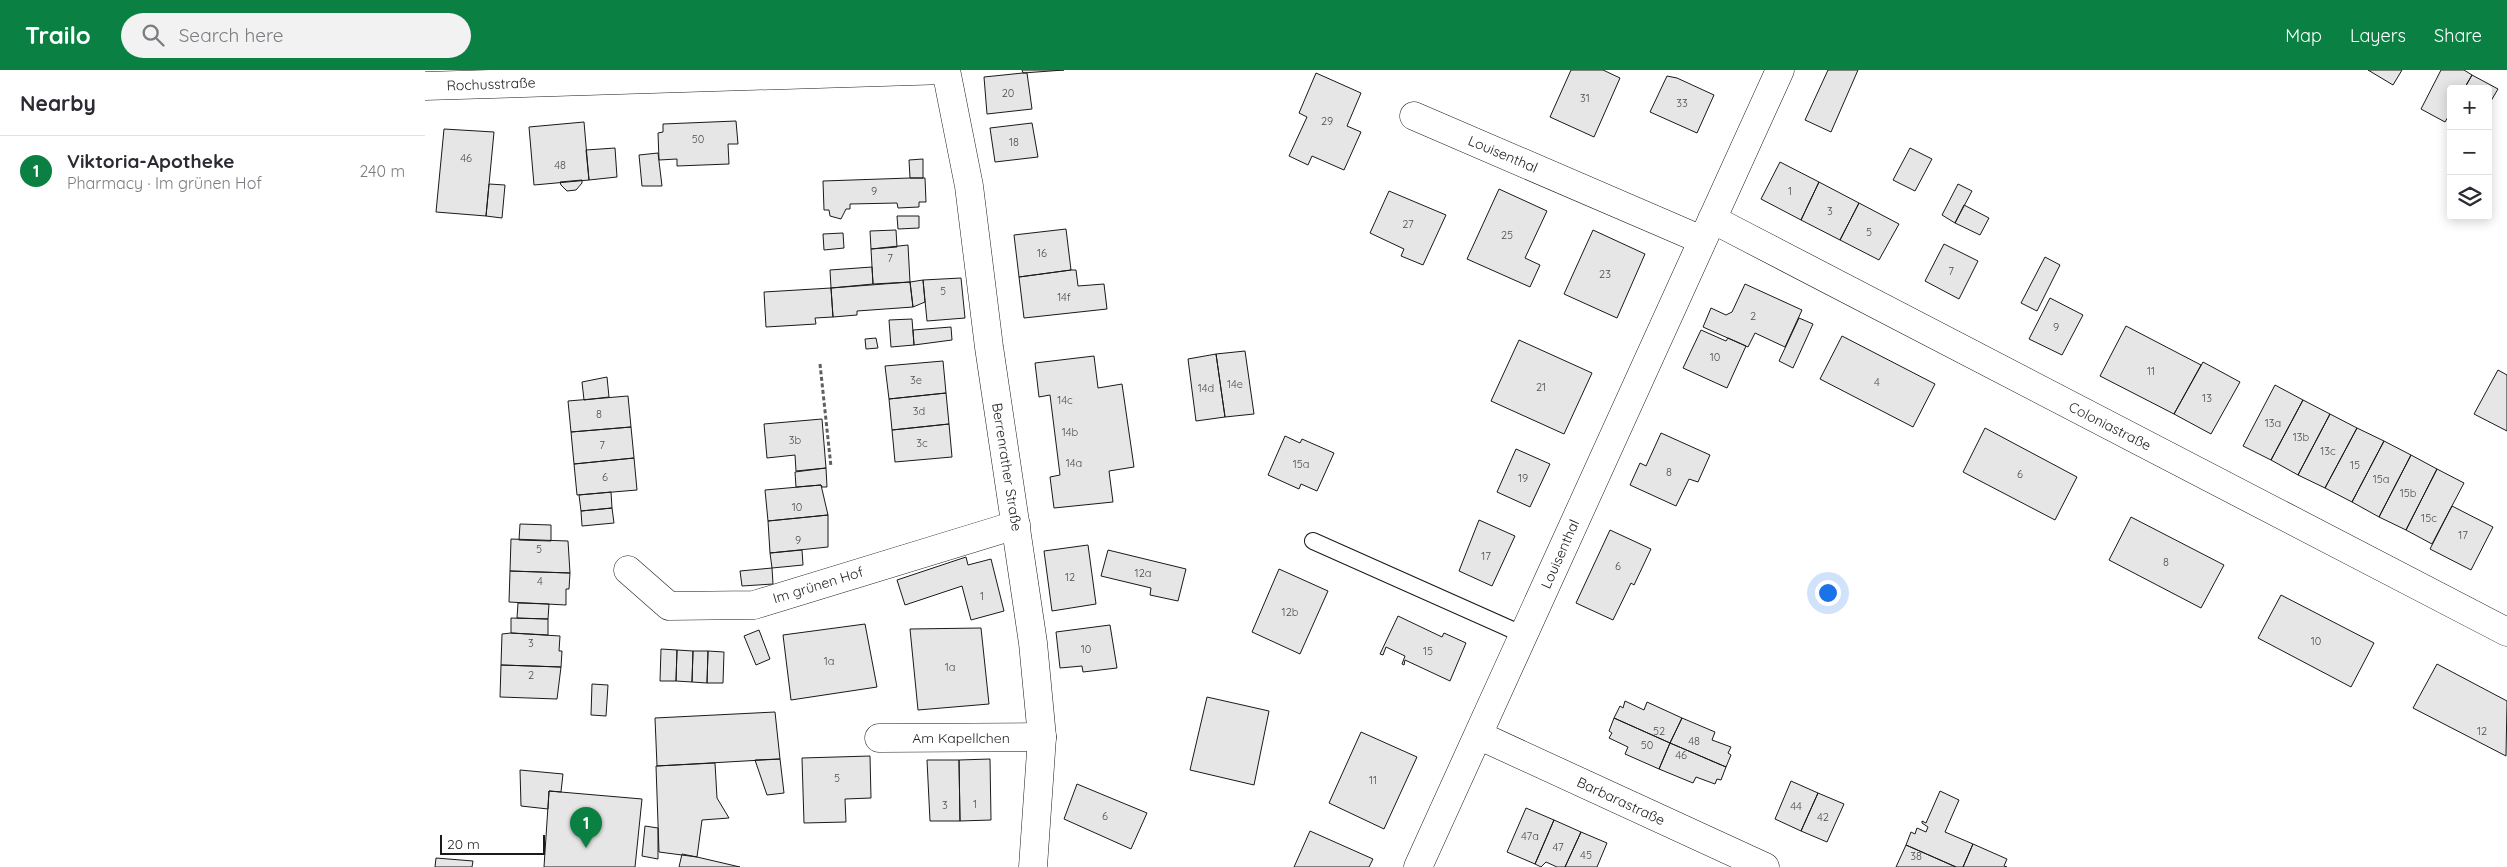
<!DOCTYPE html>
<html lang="en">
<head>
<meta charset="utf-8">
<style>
	:root { --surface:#fff; --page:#f2f2f3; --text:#2b2b33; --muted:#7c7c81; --line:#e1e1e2; --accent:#0b8043 }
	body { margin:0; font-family:Quicksand,sans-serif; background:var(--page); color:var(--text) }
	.controls { position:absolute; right:15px; top:15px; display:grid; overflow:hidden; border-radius:5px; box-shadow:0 2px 12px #0003 }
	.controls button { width:45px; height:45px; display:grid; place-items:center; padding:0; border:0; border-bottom:1px solid var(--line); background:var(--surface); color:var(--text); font:25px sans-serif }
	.scale { position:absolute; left:15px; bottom:12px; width:105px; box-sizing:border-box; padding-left:5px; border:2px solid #1a1a1a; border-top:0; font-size:14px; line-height:18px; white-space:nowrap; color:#1a1a1a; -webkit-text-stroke:4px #fff; paint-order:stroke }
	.you { position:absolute; left:1402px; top:522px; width:18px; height:18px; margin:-12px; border:4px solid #fff; border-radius:50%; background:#1a73e8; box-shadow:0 0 0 8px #1a73e833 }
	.badge { display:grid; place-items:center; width:32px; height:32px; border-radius:50%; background:var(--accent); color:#fff; font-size:16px; font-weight:700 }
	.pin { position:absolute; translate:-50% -41px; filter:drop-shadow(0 1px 2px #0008) }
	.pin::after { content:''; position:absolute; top:26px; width:18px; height:15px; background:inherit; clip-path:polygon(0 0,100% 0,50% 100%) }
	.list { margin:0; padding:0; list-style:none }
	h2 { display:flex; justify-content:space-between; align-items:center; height:65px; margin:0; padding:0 20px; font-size:21px }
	h2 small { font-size:16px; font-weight:400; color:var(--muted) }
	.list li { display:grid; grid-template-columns:32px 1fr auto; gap:15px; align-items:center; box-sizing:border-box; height:70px; padding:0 20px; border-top:1px solid var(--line) }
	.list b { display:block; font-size:19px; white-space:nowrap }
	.list p { margin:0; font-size:16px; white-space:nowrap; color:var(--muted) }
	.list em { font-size:16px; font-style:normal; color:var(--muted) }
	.icon { flex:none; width:28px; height:28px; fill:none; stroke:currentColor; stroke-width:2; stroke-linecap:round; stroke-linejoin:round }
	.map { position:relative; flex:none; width:2082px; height:797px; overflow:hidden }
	header { display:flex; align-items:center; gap:30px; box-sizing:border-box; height:70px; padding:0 25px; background:var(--accent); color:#fff }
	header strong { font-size:24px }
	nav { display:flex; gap:28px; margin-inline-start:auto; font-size:18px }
	.search { width:350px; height:45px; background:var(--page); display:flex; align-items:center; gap:12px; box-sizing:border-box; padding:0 18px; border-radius:28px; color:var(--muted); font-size:19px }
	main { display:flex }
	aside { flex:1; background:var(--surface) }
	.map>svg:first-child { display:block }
	.building { fill:#e6e6e6; stroke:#1a1a1a }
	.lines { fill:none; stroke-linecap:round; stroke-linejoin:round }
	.service-casing { stroke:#1a1a1a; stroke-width:18 }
	.minor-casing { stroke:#1a1a1a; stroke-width:29 }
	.tertiary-casing { stroke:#1a1a1a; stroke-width:29 }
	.path { stroke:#5f5f5f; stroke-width:3; stroke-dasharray:4 2.5; stroke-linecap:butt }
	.service { stroke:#fff; stroke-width:16 }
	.minor { stroke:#fff; stroke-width:28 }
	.tertiary { stroke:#fff; stroke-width:28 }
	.labels { text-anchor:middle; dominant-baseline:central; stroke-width:4; stroke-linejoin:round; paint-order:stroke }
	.number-label { font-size:11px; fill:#4d4d4d }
	.street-label { font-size:14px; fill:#1a1a1a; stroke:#fff }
</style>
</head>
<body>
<header>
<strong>Trailo</strong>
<div class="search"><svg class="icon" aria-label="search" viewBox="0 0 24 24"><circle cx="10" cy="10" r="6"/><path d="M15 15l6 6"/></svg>Search here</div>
<nav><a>Map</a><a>Layers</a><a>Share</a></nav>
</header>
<main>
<aside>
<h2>Nearby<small></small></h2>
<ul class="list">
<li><span class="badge">1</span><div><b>Viktoria-Apotheke</b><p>Pharmacy · Im grünen Hof</p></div><em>240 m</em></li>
</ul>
</aside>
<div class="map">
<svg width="2082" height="797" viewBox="0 0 2082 797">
	<rect width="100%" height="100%" fill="#fff"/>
	<path class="building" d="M597,0H639L598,3Z
		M1146,0H1178L1195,8L1169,67L1125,47Z
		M1403,0H1433L1406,62L1380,50Z
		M1943,0H1977L1968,15Z
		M2016,0H2039L2047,5L2039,19H2026V42L2020,52L1996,39Z
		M598,3H602L607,39L562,44L559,7Z
		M891,3L936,23L922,56L936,62L919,100L887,86L883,95L864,86L882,47L874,43Z
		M2047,5L2073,19L2063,36V19H2039Z
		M1242,6L1252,8L1289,25L1272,63L1225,42Z
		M311,51L313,74H303L304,94L252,96V89L234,90L233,63L238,62V54Z
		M159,52L164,110L109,115L104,57Z
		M607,53L613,87L570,92L565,58Z
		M19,59L69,62L61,146L11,142Z
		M190,78L192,107L164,110L161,80Z
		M1485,78L1507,89L1490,121L1468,110Z
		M233,83L237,116H217L214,85Z
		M498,89V108H485L484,90Z
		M1355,92L1394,112L1376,150L1336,129Z
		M485,108H500L501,132H494V137L473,138L472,133L425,134V139H421L416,149L405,146L404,140H399L398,111Z
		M157,110V113L151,120L142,121L136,115L135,112Z
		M1394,112L1434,133L1415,170L1376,150Z
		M64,114L80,115L77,148L61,146Z
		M1533,114L1547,121L1530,153L1517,145Z
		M1074,119L1122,141L1100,188L1115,195L1105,217L1042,189Z
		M964,121L1021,145L998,195L976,186L979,179L945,163Z
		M1434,133L1474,154L1454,190L1415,170Z
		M1539,135L1564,148L1555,165L1530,153Z
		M472,146H494V158L473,159Z
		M641,159L646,200L594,207L589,165Z
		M471,160L472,177L446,179L445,161Z
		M1168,160L1220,184L1192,248L1139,224Z
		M418,163L419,178L399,180L398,164Z
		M1519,174L1553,191L1534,229L1500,211Z
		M483,175L485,212L448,214L446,179Z
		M1620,187L1635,195L1612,241L1596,233Z
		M447,197L448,214L406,218L405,200Z
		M646,200H651L653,216L679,214L682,239L599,248L594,207Z
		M536,208L540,248L502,251L498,210Z
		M498,210L500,232L488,237L485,212Z
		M485,212L488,237L432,241V245L408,247L406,218Z
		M1320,214L1377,240L1360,277L1330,263L1323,277L1278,257L1286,238L1301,245L1307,242Z
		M406,218L408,247L390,248L391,254L341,257L339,222Z
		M1625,228L1658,245L1637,285L1604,269Z
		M1374,248L1388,254L1368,298L1354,291Z
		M487,249L489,275L466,277L464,250Z
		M1701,256L1776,295L1749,344L1675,306Z
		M526,257L527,270L489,275L488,260Z
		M1276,260L1301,271L1303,268L1321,276L1302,318L1258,298Z
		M1417,266L1510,314L1488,357L1395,309Z
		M451,268L453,278L441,279L440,269Z
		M1094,270L1167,303L1139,364L1066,331Z
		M820,281L829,344L800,347L791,284Z
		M791,284L800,347L771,351L763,289Z
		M669,286L673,318L697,314L709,397L684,401L688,432L629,438L625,407L635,405L625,325L614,327L610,293Z
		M518,291L521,323L464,329L460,296Z
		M1778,292L1815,312L1786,364L1749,344Z
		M2073,300L2082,305V361L2049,344Z
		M182,307L184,327L159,330L157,312Z
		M1850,315L1878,330L1846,390L1818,376Z
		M521,323L524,354L467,360L464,329Z
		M203,326L206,357L146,362L143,331Z
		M1878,330L1905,344L1873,405L1846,390Z
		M1905,344L1932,358L1900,418L1873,405Z
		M397,349L401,398L371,401L370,385L342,388L339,354Z
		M524,354L527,387L470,392L467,360Z
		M206,357L209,388L149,394L146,362Z
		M1560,358L1652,407L1630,450L1538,402Z
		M1932,358L1959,371L1927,432L1900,418Z
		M1236,363L1285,385L1273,412L1264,409L1251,436L1205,415L1215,393L1221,396Z
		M860,366L875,373L877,369L909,383L892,421L876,414L874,419L843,405Z
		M1959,371L1986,385L1954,447L1927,432Z
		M1091,379L1125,394L1105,437L1072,422Z
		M1986,385L2012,399L1981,460L1954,447Z
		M209,388L212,420L152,425L149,394Z
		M401,398L402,417H397L396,415L371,417L370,402Z
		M2012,399L2039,413L2007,474L1981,460Z
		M396,415L403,445L343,451L340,420Z
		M186,422L187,438L156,441L154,425Z
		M2027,436L2068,457L2046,500L2005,479Z
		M187,438L189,453L157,456L156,441Z
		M403,445V477L345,483L343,451Z
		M1706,447L1799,495L1776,538L1684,490Z
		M1054,450L1090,466L1067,516L1034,501Z
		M95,454L126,455V471L94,470Z
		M1185,460L1226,479L1209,515L1206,513L1188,550L1151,533Z
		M86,469L143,471L145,503L85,501Z
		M663,475L671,534L627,541L619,481Z
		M377,480L378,495L347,498L345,483Z
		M683,480L761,499L753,531L725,525L726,518L676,506Z
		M541,487L543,495L566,489L579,541L546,550L537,516L480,535L472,510Z
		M347,498L348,514L317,516L315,501Z
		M854,499L903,521L875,584L827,562Z
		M85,501L145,503L144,519H141V535L84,532Z
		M1856,525L1949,573L1926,617L1833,568Z
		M93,533L124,534L123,549L92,548Z
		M973,546L1017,567L1019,563L1041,573L1025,611L980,590L979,595L977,594L980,586L961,577L958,585L955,584Z
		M86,548L123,549V565L86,563Z
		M440,554L452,617L366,630L358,565Z
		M685,555L692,598L658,602L657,596L635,598L631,562Z
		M556,558L564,634L493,640L485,559Z
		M334,560L345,589L331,595L319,566Z
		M86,563L135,566L134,581H137L136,597L76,595L77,564Z
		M236,579L252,580L251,611H235Z
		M252,580L268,581L267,612L251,611Z
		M268,581H283L282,613L267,612Z
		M283,581L299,582L298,613H282Z
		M2012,594L2082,631L2081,686L1988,638Z
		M76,595L136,597L132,629L75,627Z
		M167,614L183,615L181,646L166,645Z
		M782,627L844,641L829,715L765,700Z
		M1200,631L1219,640L1222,632L1257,648L1245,673L1189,648L1195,636L1198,638Z
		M350,642L355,689L232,696L230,648Z
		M1189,648L1245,673L1234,699L1200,684L1203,677L1184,668L1187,663L1184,661Z
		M1257,648L1290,662L1287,670L1306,677L1303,683L1306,685L1301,697L1245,673Z
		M936,662L992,687L959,759L904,733Z
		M1245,673L1301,697L1296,710L1292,709L1290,714L1271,707L1268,713L1234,699Z
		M445,686L446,728L420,729L421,752L379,753L377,688Z
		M355,689L359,723L342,725L330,690Z
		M565,689L566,750L535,751L534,690Z
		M502,690H534L535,751H505Z
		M290,693L292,728L304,748L277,750L272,787L234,782L231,696Z
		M95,700L138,704L136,722L124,721L123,739L96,736Z
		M1366,711L1393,723L1376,761L1350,749Z
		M652,714L722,743L706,779L639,749Z
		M124,721L217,729L210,797H119Z
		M1515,721L1534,730L1520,762L1548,774L1538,797H1531L1481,775L1486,762L1490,764L1492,758L1501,762L1503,757L1497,753V751L1501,753Z
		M1393,723L1419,734L1402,772L1376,761Z
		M1101,738L1129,750L1110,794L1082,782Z
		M1129,750L1156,762L1140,797H1132L1121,792L1116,797L1110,794Z
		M220,756L233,758V789L217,786Z
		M885,761L948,789L944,797H869Z
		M1156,762L1182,773L1172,797H1140Z
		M1548,774L1582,789L1579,796L1582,797H1538Z
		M1481,775L1531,797H1471Z
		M257,784L272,787L315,797H254Z
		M11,788L48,791L47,797H10Z"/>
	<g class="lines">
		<defs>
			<path id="service" d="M888,471L1099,565"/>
			<path id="minor" d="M0,16L521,0
				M989,46L1277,170
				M1287,149L2082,562
				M203,500L244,536L329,535L591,455
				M1053,665L1340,797
				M454,668L617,667
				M993,797L1355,0"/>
			<path id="tertiary" d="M521,0L544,116L564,277L608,573L617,667L608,797"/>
		</defs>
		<use href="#service" class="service-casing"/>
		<use href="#minor" class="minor-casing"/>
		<use href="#tertiary" class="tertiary-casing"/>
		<path class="path" d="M395,294L406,397"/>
		<use href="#service" class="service"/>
		<use href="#minor" class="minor"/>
		<use href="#tertiary" class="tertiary"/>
	</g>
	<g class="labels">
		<g class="number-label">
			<text x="583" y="23">20</text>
			<text x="1160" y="28">31</text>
			<text x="1257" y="33">33</text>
			<text x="902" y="51">29</text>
			<text x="273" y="69">50</text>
			<text x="589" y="72">18</text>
			<text x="41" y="88">46</text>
			<text x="135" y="95">48</text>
			<text x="449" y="121">9</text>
			<text x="1365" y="121">1</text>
			<text x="1405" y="141">3</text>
			<text x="983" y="154">27</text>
			<text x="1444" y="162">5</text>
			<text x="1082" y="165">25</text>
			<text x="617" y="183">16</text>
			<text x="465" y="188">7</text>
			<text x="1526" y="201">7</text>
			<text x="1180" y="204">23</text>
			<text x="518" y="221">5</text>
			<text x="639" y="227">14f</text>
			<text x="1328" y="246">2</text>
			<text x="1631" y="257">9</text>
			<text x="1290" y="287">10</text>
			<text x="1726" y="301">11</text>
			<text x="491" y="310">3e</text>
			<text x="1452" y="312">4</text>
			<text x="810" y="314">14e</text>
			<text x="1116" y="317">21</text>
			<text x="781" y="318">14d</text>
			<text x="1782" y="328">13</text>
			<text x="640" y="330">14c</text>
			<text x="494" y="341">3d</text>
			<text x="174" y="344">8</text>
			<text x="1848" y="353">13a</text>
			<text x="645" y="362">14b</text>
			<text x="1876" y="367">13b</text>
			<text x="370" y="370">3b</text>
			<text x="497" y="373">3c</text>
			<text x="177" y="375">7</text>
			<text x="1903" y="381">13c</text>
			<text x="649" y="393">14a</text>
			<text x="876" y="394">15a</text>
			<text x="1930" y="395">15</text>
			<text x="1244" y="402">8</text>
			<text x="1595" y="404">6</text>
			<text x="180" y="407">6</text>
			<text x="1098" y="408">19</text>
			<text x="1956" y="409">15a</text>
			<text x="1983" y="423">15b</text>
			<text x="372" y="437">10</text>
			<text x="2004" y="448">15c</text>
			<text x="2038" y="465">17</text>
			<text x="373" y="470">9</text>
			<text x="114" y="479">5</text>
			<text x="1061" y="486">17</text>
			<text x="1741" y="492">8</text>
			<text x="1193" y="496">6</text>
			<text x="718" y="503">12a</text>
			<text x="645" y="507">12</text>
			<text x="115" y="511">4</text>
			<text x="557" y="526">1</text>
			<text x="865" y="542">12b</text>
			<text x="1891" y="571">10</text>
			<text x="106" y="573">3</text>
			<text x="661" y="579">10</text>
			<text x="1003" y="581">15</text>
			<text x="404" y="591">1a</text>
			<text x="525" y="597">1a</text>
			<text x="106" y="605">2</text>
			<text x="1234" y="661">52</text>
			<text x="2057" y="661">12</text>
			<text x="1269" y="671">48</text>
			<text x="1222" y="675">50</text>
			<text x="1256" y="685">46</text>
			<text x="412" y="708">5</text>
			<text x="948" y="710">11</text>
			<text x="550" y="734">1</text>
			<text x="520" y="735">3</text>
			<text x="1371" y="736">44</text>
			<text x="680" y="746">6</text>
			<text x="1398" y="747">42</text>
			<text x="1105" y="766">47a</text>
			<text x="1133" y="777">47</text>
			<text x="1161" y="785">45</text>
			<text x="1491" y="786">38</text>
		</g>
		<g class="street-label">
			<text transform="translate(66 14) rotate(-2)">Rochusstraße</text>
			<text transform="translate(1078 84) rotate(23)">Louisenthal</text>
			<text transform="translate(1685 356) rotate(27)">Coloniastraße</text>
			<text transform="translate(582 397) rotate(81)">Berrenrather Straße</text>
			<text transform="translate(1135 484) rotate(-66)">Louisenthal</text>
			<text transform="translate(393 515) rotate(-17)">Im grünen Hof</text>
			<text x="536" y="668">Am Kapellchen</text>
			<text transform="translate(1196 731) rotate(25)">Barbarastraße</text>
		</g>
	</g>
</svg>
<div class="controls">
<button>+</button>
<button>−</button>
<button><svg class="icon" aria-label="layers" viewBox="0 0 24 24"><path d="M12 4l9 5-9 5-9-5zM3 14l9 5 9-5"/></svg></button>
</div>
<div class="scale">20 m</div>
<div class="you"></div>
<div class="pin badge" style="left:161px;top:778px">1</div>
</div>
</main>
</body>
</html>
